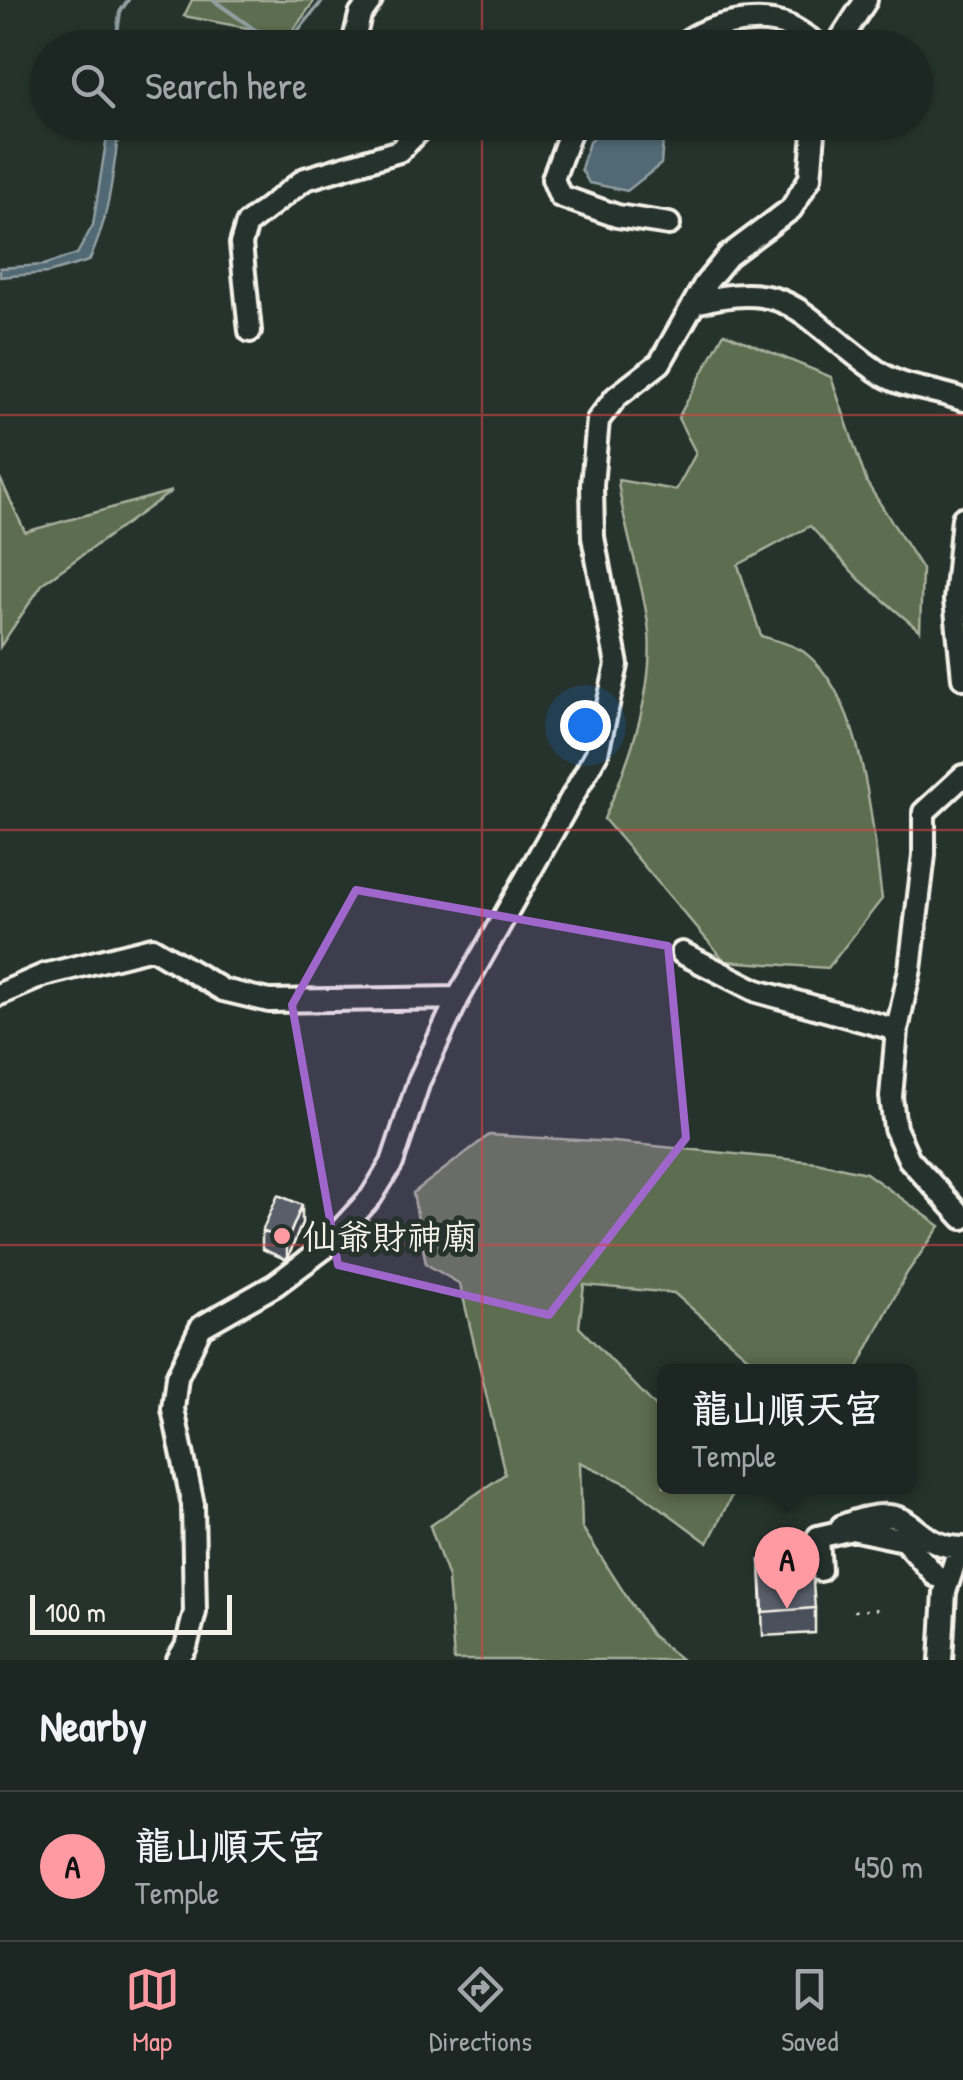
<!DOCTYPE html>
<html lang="en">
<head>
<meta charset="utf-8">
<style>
	:root { --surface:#1c2622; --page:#29322f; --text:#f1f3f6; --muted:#a0a5a5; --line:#3a4340; --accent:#ff9aa2 }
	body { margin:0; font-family:"Patrick Hand","LXGW WenKai TC",sans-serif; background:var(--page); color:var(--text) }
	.scale { position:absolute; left:30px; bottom:25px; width:202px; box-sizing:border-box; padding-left:10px; border:5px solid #f4f1e8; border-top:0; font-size:28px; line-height:35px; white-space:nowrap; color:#f4f1e8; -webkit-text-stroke:8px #26332d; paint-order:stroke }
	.you { position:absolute; left:585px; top:725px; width:35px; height:35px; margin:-25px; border:8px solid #fff; border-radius:50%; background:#1a73e8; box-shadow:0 0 0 15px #1a73e833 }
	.badge { display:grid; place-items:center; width:65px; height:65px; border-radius:50%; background:var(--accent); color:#111; font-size:32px; font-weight:700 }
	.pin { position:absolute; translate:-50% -82px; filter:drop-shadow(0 2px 5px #0008) }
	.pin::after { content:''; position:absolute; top:52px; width:35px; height:30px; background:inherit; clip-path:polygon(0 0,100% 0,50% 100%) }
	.popup { position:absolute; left:657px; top:1364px; width:260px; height:130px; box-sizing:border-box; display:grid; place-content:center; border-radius:15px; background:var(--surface); filter:drop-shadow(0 2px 8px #0005); font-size:32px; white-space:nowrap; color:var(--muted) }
	.popup b { font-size:38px; color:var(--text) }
	.popup::after { content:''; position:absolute; left:50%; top:100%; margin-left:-20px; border:20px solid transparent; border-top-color:var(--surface) }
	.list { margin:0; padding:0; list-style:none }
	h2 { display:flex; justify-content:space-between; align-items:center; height:130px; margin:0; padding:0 40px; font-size:42px }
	h2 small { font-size:32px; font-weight:400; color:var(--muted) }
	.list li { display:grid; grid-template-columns:65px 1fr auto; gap:30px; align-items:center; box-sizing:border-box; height:150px; padding:0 40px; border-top:2px solid var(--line) }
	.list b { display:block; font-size:38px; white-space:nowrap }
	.list p { margin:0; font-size:32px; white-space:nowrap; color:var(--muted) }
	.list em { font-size:32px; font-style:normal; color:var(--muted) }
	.icon { flex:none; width:55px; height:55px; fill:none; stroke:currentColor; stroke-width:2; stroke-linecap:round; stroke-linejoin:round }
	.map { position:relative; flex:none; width:963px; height:1660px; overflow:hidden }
	.search { position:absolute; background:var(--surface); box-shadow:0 2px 8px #0004; left:30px; right:30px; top:30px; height:110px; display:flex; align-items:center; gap:25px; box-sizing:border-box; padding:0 35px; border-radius:55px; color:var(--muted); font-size:38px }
	.sheet { height:280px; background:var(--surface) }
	nav { display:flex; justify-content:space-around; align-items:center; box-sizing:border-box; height:140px; border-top:2px solid var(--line); background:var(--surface); font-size:28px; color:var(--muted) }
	nav a { display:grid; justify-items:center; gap:5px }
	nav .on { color:var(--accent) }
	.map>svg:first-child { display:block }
	.green { fill:#5d6d4f; stroke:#a8af9c; stroke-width:2.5 }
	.water { fill:#516974; stroke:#929fa2; stroke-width:2.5 }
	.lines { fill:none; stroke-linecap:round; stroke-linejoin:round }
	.stream { stroke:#929fa2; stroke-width:4 }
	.minor-casing { stroke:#f4f1e8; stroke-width:28 }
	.path { stroke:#f4f1e8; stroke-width:2.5; stroke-dasharray:2.5 8; stroke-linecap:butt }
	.minor { stroke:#26332d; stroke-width:20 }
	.wall { fill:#4c515c; stroke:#f4f1e8; stroke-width:2.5 }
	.shaded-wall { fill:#3e424b; stroke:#f4f1e8; stroke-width:2.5 }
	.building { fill:#585e6b; stroke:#f4f1e8; stroke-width:2.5 }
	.marked { fill:#9f67cb; fill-opacity:0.2; stroke:#9f67cb; stroke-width:8; stroke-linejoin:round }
	.grid { fill:none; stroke:#da4645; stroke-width:2.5; stroke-opacity:0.55 }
	.poi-dot { fill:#ff9aa2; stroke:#26332d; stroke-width:4 }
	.labels { text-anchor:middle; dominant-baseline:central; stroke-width:10; stroke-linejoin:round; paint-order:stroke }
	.poi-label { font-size:35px; fill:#f4f1e8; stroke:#26332d; text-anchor:start }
</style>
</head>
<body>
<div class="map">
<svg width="963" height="1660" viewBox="0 0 963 1660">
	<rect width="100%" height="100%" fill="#26332d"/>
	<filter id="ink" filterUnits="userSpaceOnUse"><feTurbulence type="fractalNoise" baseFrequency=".01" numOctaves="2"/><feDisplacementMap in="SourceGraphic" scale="20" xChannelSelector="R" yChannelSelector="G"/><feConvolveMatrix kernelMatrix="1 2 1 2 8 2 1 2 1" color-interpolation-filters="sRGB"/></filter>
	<g filter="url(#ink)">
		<path class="green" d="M192,0H315L289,36L184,16Z
			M724,333L831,377L867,483L922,569L920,631L860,580L810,526L738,565L761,636C774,640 793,644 804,652C865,698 872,827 882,899L828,968L725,961L604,819C628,764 654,694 649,632C644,581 623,531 618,480L676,490L696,453L678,418Z
			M0,478L25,532L172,491L43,583L0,647Z
			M489,1135L614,1142L816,1162L866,1173L940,1226L907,1273L856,1371H764L674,1293L584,1285L579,1327L664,1415V1486L736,1487L708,1543L630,1485L580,1462L582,1527L651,1635L682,1660H454L448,1578L430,1526L505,1474L460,1284L426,1264L413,1193Z"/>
		<path class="water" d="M109,123H120C113,170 110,218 89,261L48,273L0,277V268L44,265L77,254L93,225Z
			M632,126L649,128L663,140L661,164L627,191L589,183L581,169L589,142L605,127Z"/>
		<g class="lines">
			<path class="stream" d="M213,0L271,41L296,33L323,0
				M115,48L120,12L128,0"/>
			<defs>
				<path id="minor" d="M352,48L360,15L371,0
					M678,48C703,25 757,13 790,27C801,32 812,41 823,48
					M835,48L866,0
					M574,122L553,179L560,196L617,216L669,224
					M695,303C794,276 803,321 877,371C904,390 933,388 963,400
					M250,331L241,244L247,224L305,179L399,151L417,133L415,122
					M963,518L955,600L963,678
					M963,776L924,812V855L910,969L897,1030L891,1097L895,1128L909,1159L963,1218
					M682,953L757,991L897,1030
					M0,994L44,975L152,948L223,990L269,1001L458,998
					M842,1526C921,1494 905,1547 963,1548
					M820,1570L818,1537L852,1529L904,1540L936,1576
					M178,1660L186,1647L195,1612L193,1505L173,1409L177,1377L201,1327L275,1285L323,1249L371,1197L392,1163L419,1081L458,998L597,753L617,665L593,537L592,485L598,420L616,397L660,363L705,284L728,256L791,209L810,178L815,122
					M941,1660L945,1592L959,1549"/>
			</defs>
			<use href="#minor" class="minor-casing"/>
			<path class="path" d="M854,1611L880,1609"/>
			<use href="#minor" class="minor"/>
		</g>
		<path class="wall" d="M302,1223L287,1260L262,1249V1231Z
			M760,1561L815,1608V1633L763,1636Z"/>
		<path class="shaded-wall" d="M302,1205V1223L287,1260V1241Z"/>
		<path class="building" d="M278,1195L302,1205L287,1241L262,1231Z
			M811,1558L815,1608L763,1612L760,1561Z"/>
	</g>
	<path class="marked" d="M356,890L668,946L686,1138L549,1315L338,1265L292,1005Z"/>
	<path class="grid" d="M482,0V48M482,122V1660M0,415H963M0,830H963M0,1245H963"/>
	<circle class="poi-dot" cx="282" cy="1236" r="10"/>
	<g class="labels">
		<g class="poi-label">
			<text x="302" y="1236">仙爺財神廟</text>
		</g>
	</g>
</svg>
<div class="scale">100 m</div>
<div class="you"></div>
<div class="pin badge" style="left:787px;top:1609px">A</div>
<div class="popup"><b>龍山順天宮</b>Temple</div>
<div class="search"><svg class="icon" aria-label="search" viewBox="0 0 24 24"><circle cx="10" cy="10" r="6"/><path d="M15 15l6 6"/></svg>Search here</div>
</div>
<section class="sheet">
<h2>Nearby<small></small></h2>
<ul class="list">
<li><span class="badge">A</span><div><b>龍山順天宮</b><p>Temple</p></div><em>450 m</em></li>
</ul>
</section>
<nav>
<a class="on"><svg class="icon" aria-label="map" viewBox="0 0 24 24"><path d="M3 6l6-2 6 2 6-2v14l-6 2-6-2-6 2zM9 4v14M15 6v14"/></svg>Map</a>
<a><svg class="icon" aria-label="directions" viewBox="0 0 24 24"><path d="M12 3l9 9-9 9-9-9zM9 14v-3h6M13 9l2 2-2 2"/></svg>Directions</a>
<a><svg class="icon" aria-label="saved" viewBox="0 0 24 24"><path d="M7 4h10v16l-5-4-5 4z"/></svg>Saved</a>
</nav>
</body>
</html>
